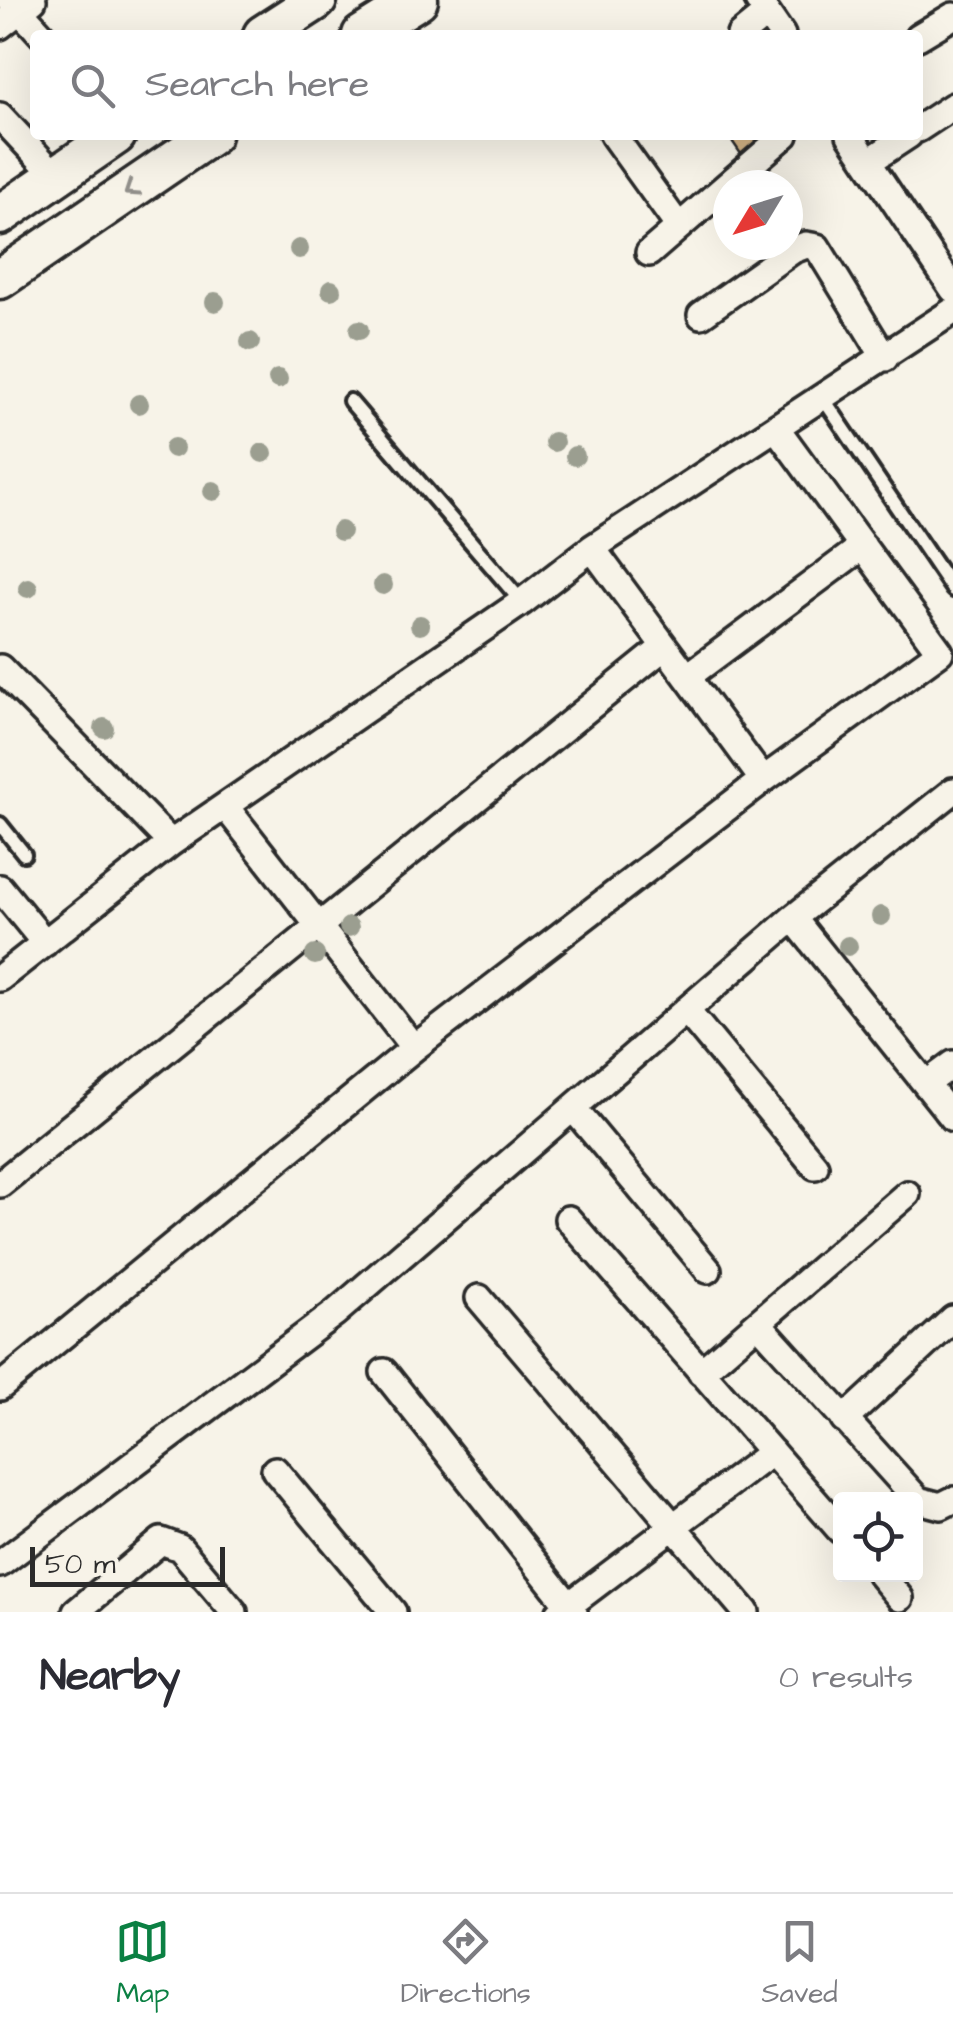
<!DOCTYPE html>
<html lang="en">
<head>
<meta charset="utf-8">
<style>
	:root { --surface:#fff; --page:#f2f2f3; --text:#2b2b33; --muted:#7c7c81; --line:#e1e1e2; --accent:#0b8043 }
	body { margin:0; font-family:"Architects Daughter",sans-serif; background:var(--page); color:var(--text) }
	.controls { position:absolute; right:30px; bottom:30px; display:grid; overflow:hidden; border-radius:10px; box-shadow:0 10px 40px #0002 }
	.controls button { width:90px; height:90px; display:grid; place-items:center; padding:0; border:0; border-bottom:2px solid var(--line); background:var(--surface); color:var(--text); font:50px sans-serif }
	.compass { position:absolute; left:713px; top:170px; width:90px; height:90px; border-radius:50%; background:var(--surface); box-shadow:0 10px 40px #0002; rotate:232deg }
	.scale { position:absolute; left:30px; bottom:25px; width:195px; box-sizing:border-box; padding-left:10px; border:5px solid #2b2b2b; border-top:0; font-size:28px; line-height:35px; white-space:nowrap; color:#2b2b2b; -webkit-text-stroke:8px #f7f3e8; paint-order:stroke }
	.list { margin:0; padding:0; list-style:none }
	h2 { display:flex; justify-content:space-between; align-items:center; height:130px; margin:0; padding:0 40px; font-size:42px }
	h2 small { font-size:32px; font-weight:400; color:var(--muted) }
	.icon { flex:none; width:55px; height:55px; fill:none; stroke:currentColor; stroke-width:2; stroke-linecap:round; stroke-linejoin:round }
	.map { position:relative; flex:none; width:953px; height:1612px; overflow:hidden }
	.search { position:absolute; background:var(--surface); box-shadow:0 10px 40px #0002; left:30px; right:30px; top:30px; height:110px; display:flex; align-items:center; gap:25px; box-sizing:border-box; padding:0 35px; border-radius:10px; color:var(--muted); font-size:38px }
	.sheet { height:280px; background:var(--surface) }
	nav { display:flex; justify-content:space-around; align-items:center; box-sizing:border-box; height:140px; border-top:2px solid var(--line); background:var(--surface); font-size:28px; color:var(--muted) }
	nav a { display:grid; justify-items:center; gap:5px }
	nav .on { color:var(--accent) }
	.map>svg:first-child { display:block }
	.building { fill:#d1b285; stroke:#2b2b2b; stroke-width:2.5 }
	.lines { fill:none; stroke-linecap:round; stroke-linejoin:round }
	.service-casing { stroke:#2b2b2b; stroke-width:20 }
	.minor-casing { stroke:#2b2b2b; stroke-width:32 }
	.secondary-casing { stroke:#2b2b2b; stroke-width:45 }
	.service { stroke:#f7f3e8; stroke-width:12 }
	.minor { stroke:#f7f3e8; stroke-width:25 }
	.secondary { stroke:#f7f3e8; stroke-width:38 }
	.tree { fill:#9b9e90 }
	.oneway { stroke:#918f8a }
</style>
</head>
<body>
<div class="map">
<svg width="953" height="1612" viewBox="0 0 953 1612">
	<rect width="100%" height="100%" fill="#f7f3e8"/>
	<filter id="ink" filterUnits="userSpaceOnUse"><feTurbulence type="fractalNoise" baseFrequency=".01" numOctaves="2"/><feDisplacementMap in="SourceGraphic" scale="20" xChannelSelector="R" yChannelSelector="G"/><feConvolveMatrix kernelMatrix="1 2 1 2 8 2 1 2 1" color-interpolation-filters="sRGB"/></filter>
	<g filter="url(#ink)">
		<path class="building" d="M728,135H768L741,154Z"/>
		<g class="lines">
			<defs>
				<path id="service" d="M823,398L953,590
					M350,401L522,602
					M0,824L24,854"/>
				<path id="minor" d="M10,0L42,35
					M758,0L782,35
					M0,26L33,0
					M740,35L767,13
					M918,37L953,16
					M0,116L56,176
					M918,129L953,106
					M613,135L679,227
					M850,135L953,289
					M868,162L909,135
					M649,253L785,135
					M701,315L793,250L806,245L817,247L885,358
					M592,548L763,780
					M0,668L171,843
					M687,677L863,546
					M225,806L414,1048
					M0,888L45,943
					M793,918L953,1118
					M0,978L171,843L522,602L592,548L953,311
					M686,1010L815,1166
					M926,1084L953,1064
					M573,1108L708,1270
					M0,1184L664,647
					M568,1219L840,1530
					M479,1298L746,1612
					M758,1323L918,1500L941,1506L953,1500
					M384,1372L574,1612
					M701,1372L907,1194
					M0,1387L414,1048L763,780L940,652L777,429
					M844,1420L953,1319
					M275,1470L393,1612
					M0,1564L335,1313L793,918L953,791
					M880,1574L900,1598
					M76,1612L161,1541L180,1548L234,1612
					M560,1612L772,1452"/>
				<path id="secondary" d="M263,35L317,0
					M362,35L418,0
					M0,215L116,135
					M0,279L211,135"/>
			</defs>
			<use href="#service" class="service-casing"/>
			<use href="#minor" class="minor-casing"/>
			<use href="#secondary" class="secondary-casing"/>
			<use href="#service" class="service"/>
			<use href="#minor" class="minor"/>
			<use href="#secondary" class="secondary"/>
		</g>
		<g class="tree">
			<circle cx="299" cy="249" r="10"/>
			<circle cx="331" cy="290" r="10"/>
			<circle cx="215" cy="302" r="10"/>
			<circle cx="359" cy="330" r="10"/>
			<circle cx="250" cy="342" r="10"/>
			<circle cx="278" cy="379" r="10"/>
			<circle cx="139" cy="404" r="10"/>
			<circle cx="554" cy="442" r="10"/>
			<circle cx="174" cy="448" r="10"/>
			<circle cx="263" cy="453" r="10"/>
			<circle cx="575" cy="456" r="10"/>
			<circle cx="213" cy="491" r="10"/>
			<circle cx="341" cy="531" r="10"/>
			<circle cx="383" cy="585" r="10"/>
			<circle cx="28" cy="588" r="10"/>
			<circle cx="420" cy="625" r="10"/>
			<circle cx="104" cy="728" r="10"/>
			<circle cx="881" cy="916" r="10"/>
			<circle cx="349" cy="927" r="10"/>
			<circle cx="848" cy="946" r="10"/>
			<circle cx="315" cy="955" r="10"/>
		</g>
		<defs><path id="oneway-chevron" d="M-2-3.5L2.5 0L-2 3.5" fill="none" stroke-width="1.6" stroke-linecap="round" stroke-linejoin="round" transform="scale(2.5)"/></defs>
		<use class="oneway" href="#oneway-chevron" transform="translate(131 190) rotate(146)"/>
	</g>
</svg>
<div class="controls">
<button><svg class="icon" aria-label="locate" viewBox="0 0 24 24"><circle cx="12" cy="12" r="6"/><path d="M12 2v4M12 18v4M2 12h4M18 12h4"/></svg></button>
</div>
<svg class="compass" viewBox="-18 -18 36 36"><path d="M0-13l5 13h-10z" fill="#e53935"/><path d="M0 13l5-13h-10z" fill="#7c7c81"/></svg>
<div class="scale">50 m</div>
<div class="search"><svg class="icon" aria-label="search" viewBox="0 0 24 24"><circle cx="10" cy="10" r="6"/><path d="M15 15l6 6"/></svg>Search here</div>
</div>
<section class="sheet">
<h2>Nearby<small>0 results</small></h2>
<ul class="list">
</ul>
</section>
<nav>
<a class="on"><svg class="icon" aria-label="map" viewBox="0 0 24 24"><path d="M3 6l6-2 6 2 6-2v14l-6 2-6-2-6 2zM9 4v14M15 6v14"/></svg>Map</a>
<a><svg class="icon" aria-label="directions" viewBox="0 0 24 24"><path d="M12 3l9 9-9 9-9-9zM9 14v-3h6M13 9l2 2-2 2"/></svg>Directions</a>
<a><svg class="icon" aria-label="saved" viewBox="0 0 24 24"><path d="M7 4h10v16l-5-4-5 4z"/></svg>Saved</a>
</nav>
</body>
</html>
